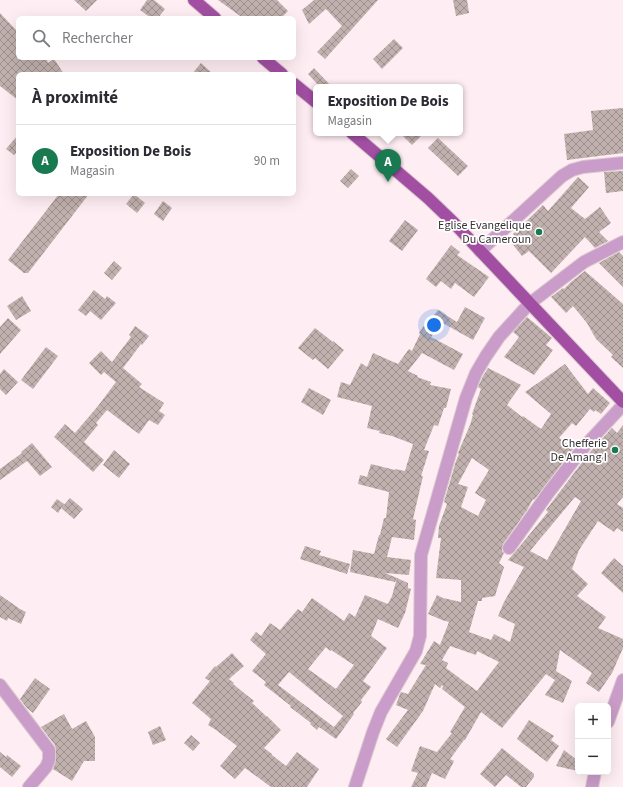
<!DOCTYPE html>
<html lang="fr">
<head>
<meta charset="utf-8">
<style>
	:root { --surface:#fff; --page:#f7f7f7; --text:#2b2b33; --muted:#7c7c81; --line:#e1e1e2; --accent:#197950 }
	body { margin:0; font-family:"Source Sans 3",sans-serif; background:var(--page); color:var(--text) }
	.controls { position:absolute; right:12px; bottom:12px; display:grid; overflow:hidden; border-radius:6px; box-shadow:0 4px 16px #0002 }
	.controls button { width:36px; height:36px; display:grid; place-items:center; padding:0; border:0; border-bottom:1px solid var(--line); background:var(--surface); color:var(--text); font:20px sans-serif }
	.you { position:absolute; left:434px; top:325px; width:14px; height:14px; margin:-10px; border:3px solid #fff; border-radius:50%; background:#1a73e8; box-shadow:0 0 0 6px #1a73e833 }
	.badge { display:grid; place-items:center; width:26px; height:26px; border-radius:50%; background:var(--accent); color:#fff; font-size:13px; font-weight:700 }
	.pin { position:absolute; translate:-50% -33px; filter:drop-shadow(0 1px 2px #0008) }
	.pin::after { content:''; position:absolute; top:21px; width:14px; height:12px; background:inherit; clip-path:polygon(0 0,100% 0,50% 100%) }
	.popup { position:absolute; left:313px; top:84px; width:150px; height:52px; box-sizing:border-box; display:grid; place-content:center; border-radius:6px; background:var(--surface); filter:drop-shadow(0 1px 3px #0005); font-size:13px; white-space:nowrap; color:var(--muted) }
	.popup b { font-size:15px; color:var(--text) }
	.popup::after { content:''; position:absolute; left:50%; top:100%; margin-left:-8px; border:8px solid transparent; border-top-color:var(--surface) }
	.list { margin:0; padding:0; list-style:none }
	h2 { display:flex; justify-content:space-between; align-items:center; height:52px; margin:0; padding:0 16px; font-size:17px }
	h2 small { font-size:13px; font-weight:400; color:var(--muted) }
	.list li { display:grid; grid-template-columns:26px 1fr auto; gap:12px; align-items:center; box-sizing:border-box; height:72px; padding:0 16px; border-top:1px solid var(--line) }
	.list b { display:block; font-size:15px; white-space:nowrap }
	.list p { margin:0; font-size:13px; white-space:nowrap; color:var(--muted) }
	.list em { font-size:13px; font-style:normal; color:var(--muted) }
	.icon { flex:none; width:22px; height:22px; fill:none; stroke:currentColor; stroke-width:2; stroke-linecap:round; stroke-linejoin:round }
	.map { position:relative; flex:none; width:623px; height:787px; overflow:hidden }
	.search { position:absolute; background:var(--surface); box-shadow:0 4px 16px #0002; left:16px; top:16px; width:280px; height:44px; display:flex; align-items:center; gap:10px; box-sizing:border-box; padding:0 14px; border-radius:6px; color:var(--muted); font-size:15px }
	.panel { position:absolute; background:var(--surface); box-shadow:0 4px 16px #0002; left:16px; top:72px; width:280px; height:124px; border-radius:6px }
	.map>svg:first-child { display:block }
	.building { fill:url(#building-cross-hatch); fill-rule:evenodd }
	.lines { fill:none; stroke-linecap:round; stroke-linejoin:round }
	.minor-casing { stroke:#dacbcf; stroke-width:14 }
	.major-casing { stroke:#dacbcf; stroke-width:14 }
	.minor { stroke:#ca9cc9; stroke-width:12 }
	.major { stroke:#a24fa3; stroke-width:12 }
	.poi-dot { fill:#197950; stroke:#fff; stroke-width:1.5 }
	.labels { text-anchor:middle; dominant-baseline:central; stroke-width:3.5; stroke-linejoin:round; paint-order:stroke }
	.poi-label { font-size:12px; fill:#363032; stroke:#fff; text-anchor:end }
</style>
</head>
<body>
<div class="map">
<svg width="623" height="787" viewBox="0 0 623 787">
	<defs>
		<pattern id="building-cross-hatch" width="8" height="8" patternUnits="userSpaceOnUse"><rect width="8" height="8" fill="#c1b1ae"/><path d="M0 0l8 8M0 8l8-8" fill="none" stroke="#9e908e"/></pattern>
	</defs>
	<rect width="100%" height="100%" fill="#feedf2"/>
	<path class="building" d="M74,0H97L86,11Z
		M147,0H154L165,9L158,18H151L140,10Z
		M218,0H277L288,11L281,18H243Z
		M314,0H378L325,59L317,52L342,26L326,9L309,24L302,10Z
		M453,0H467L469,13L456,16Z
		M0,13L18,32V58H46L48,63L54,59L64,74H18V100L0,86Z
		M394,39L403,48L382,69L373,59Z
		M201,63L213,74H192Z
		M314,68L332,87H320L308,74Z
		M623,108V153L567,160L564,134L593,130L591,111Z
		M400,133H424L412,145Z
		M18,135V151L14,155L6,149Z
		M438,138L468,166L458,176L428,148Z
		M351,169L359,176L348,188L340,181Z
		M623,171V191L606,193L604,172Z
		M578,177L589,187L571,208L585,219L600,207L611,223L599,232L608,241L595,248L585,237L551,273L529,251L522,256L510,241L515,237L513,234L543,205L548,211Z
		M59,194H89L28,273H24L8,260Z
		M134,194L145,203L137,213L126,204Z
		M163,201L172,208L163,221L154,214Z
		M405,220L418,230L402,251L389,241Z
		M451,245L460,252L457,255L489,277L474,297L455,283L451,289L441,281L436,287L426,279Z
		M619,252L623,256V287L599,263Z
		M114,261L122,268L112,280L104,273Z
		M585,271L623,304V368L611,357L613,355L596,339L587,323L573,306L566,313L551,297L563,288L564,289L571,282Z
		M94,290L105,299L107,296L116,303L101,320L90,311L86,316L78,310Z
		M22,296L31,311L16,320L7,306Z
		M465,307L485,318L473,340L441,322L431,337L463,354L454,370L422,353L408,371L418,376L417,377L431,382L430,385L451,389L446,408H444L438,426L434,425L424,450L429,451L421,476H423L413,519L416,520L414,540L392,537L387,557L411,560L409,575L385,573L397,578L395,582L350,572L353,550L374,554L379,535H380L384,518H386L389,492L358,484L360,475L367,477L371,464L395,470V469L405,471L413,444L392,436L379,433L380,431L367,428L372,406L337,397L341,382L350,385L361,363L367,367L373,353L398,364L409,349L412,351L420,334L419,333L429,318L431,319L438,310L457,322Z
		M527,317L552,338L546,345L553,350L534,375L504,357L519,337L513,332Z
		M8,318L21,330L0,354V327Z
		M135,326L149,336L142,345L141,344L123,368L142,384L139,387L164,403L159,411L165,415L158,425L149,420L139,434L107,410L96,423L98,425L84,442L104,460L93,472L54,437L65,424L75,433L98,406L116,382L104,372L101,375L89,363L101,351L112,362L131,337L129,335Z
		M315,328L333,342V341L344,350L328,369L315,358L313,360L298,348Z
		M46,347L58,356L33,389L21,380Z
		M565,364L588,394L593,388L610,403L601,414L595,410L594,412L590,409L576,426L572,423L559,438L573,449L534,500L533,499L527,510L503,544L502,548V551L504,553L499,563L504,567L495,596L482,598V601H478L469,632L491,640L494,634L510,642L515,624L498,616L504,602L524,567L508,560L515,552L548,512L546,510L590,452L612,428L617,433L623,425V497L617,504L623,508V532L617,528L614,532L598,521L579,550L572,569L588,584L577,596L606,617L598,628L623,639V648L612,673L599,692L586,683L592,673L560,650L556,671L572,681L563,703L545,695L555,680L546,674L502,728L481,712L465,740H464L450,759L454,761L445,779L432,773L426,787H411L418,773L411,771L420,746L437,752L452,733L450,732L465,707L442,689L443,686L442,685L440,688L435,684L423,711L397,747L386,739L408,710L396,705L400,694L401,692L408,694L426,665L420,664L434,641L440,645L449,622L442,620L428,614L437,595L443,598L461,602V580L436,578L441,538H438L439,526L447,504L444,502L456,461L459,454L458,453L470,425L473,415L472,414L481,389L478,387L483,376L488,368L521,385L507,405L522,417L523,416L541,429L551,414L525,392ZM472,458L489,470L475,493L486,500L478,516L461,507L468,487L458,484ZM575,497L581,501L547,560L530,551ZM450,646L476,655L477,651L499,662L477,691L446,668L448,663L442,660Z
		M4,369L18,382L6,395L0,389V374Z
		M309,388L331,400L323,415L301,402Z
		M32,443L52,467L40,476L27,461L0,480V469L22,453L21,452Z
		M114,450L130,464L119,478L103,465Z
		M70,498L83,509L74,519L61,508Z
		M57,499L64,504L58,513L51,507Z
		M305,546L321,551L319,555L350,564L347,574L300,559Z
		M614,558L623,566V593L601,573Z
		M397,578L408,583V588L411,589L405,613L398,628L378,619L371,636L387,648L363,681L371,687L361,700L362,702L353,713L354,714L336,739L319,727L317,730L310,724L311,723L290,707L291,706L264,685L266,682L252,671L266,654L250,640L256,632L261,636L270,623L280,630L298,609L302,612L312,598L344,621L349,613L355,617L365,595L388,604L392,596ZM326,647L330,651L331,650L354,665L336,689L308,669ZM289,672L343,716L334,727L278,685Z
		M0,595L20,609L26,612L21,624L8,618L7,621L0,617Z
		M232,653L244,666L229,679L234,683L233,684L254,701L252,703L267,717V716L281,730L264,748L272,754V755L286,766L297,752L319,769L307,787H271L245,768L235,779L220,766L237,746L216,730L208,725L211,719L192,703L210,681L205,678L215,666L216,667Z
		M35,678L50,689L33,713L27,708L20,699Z
		M64,714L72,729L86,721L95,737V761H84L72,781L53,769L56,760V750L55,745L41,727Z
		M529,720L554,736L551,740L559,746L547,762L517,739Z
		M160,726L166,740L153,745L148,732Z
		M191,735L200,743L193,751L184,743Z
		M502,748L534,774V777L526,787H521L506,775L495,787L480,774Z
		M564,750L578,761V771L556,766Z
		M0,752L6,757L7,755L21,766L12,777L0,767Z"/>
	<g class="lines">
		<defs>
			<path id="minor" d="M480,251L562,176L572,170L583,167L623,163
				M509,548L549,492L584,447L623,405
				M0,685L49,750V760L46,767L29,787
				M608,722L623,680
				M355,787L373,732L381,712L416,651L420,636L421,555L466,398L476,373L486,356L499,337L529,304L584,262L623,242
				M592,787L595,772"/>
			<path id="major" d="M194,0L215,18
				M263,58L282,74
				M294,84L316,102
				M352,133L428,198L453,222L623,402"/>
		</defs>
		<use href="#minor" class="minor-casing"/>
		<use href="#major" class="major-casing"/>
		<use href="#minor" class="minor"/>
		<use href="#major" class="major"/>
	</g>
	<g class="poi-dot">
		<circle cx="539" cy="232" r="4"/>
		<circle cx="615" cy="450" r="4"/>
	</g>
	<g class="labels">
		<g class="poi-label">
			<text x="531" y="225">Eglise Evangelique<tspan x="531" dy="14">Du Cameroun</tspan></text>
			<text x="607" y="443">Chefferie<tspan x="607" dy="14">De Amang I</tspan></text>
		</g>
	</g>
</svg>
<div class="controls">
<button>+</button>
<button>−</button>
</div>
<div class="you"></div>
<div class="pin badge" style="left:388px;top:182px">A</div>
<div class="popup"><b>Exposition De Bois</b>Magasin</div>
<div class="search"><svg class="icon" aria-label="search" viewBox="0 0 24 24"><circle cx="10" cy="10" r="6"/><path d="M15 15l6 6"/></svg>Rechercher</div>
<section class="panel">
<h2>À proximité<small></small></h2>
<ul class="list">
<li><span class="badge">A</span><div><b>Exposition De Bois</b><p>Magasin</p></div><em>90 m</em></li>
</ul>
</section>
</div>
</body>
</html>
